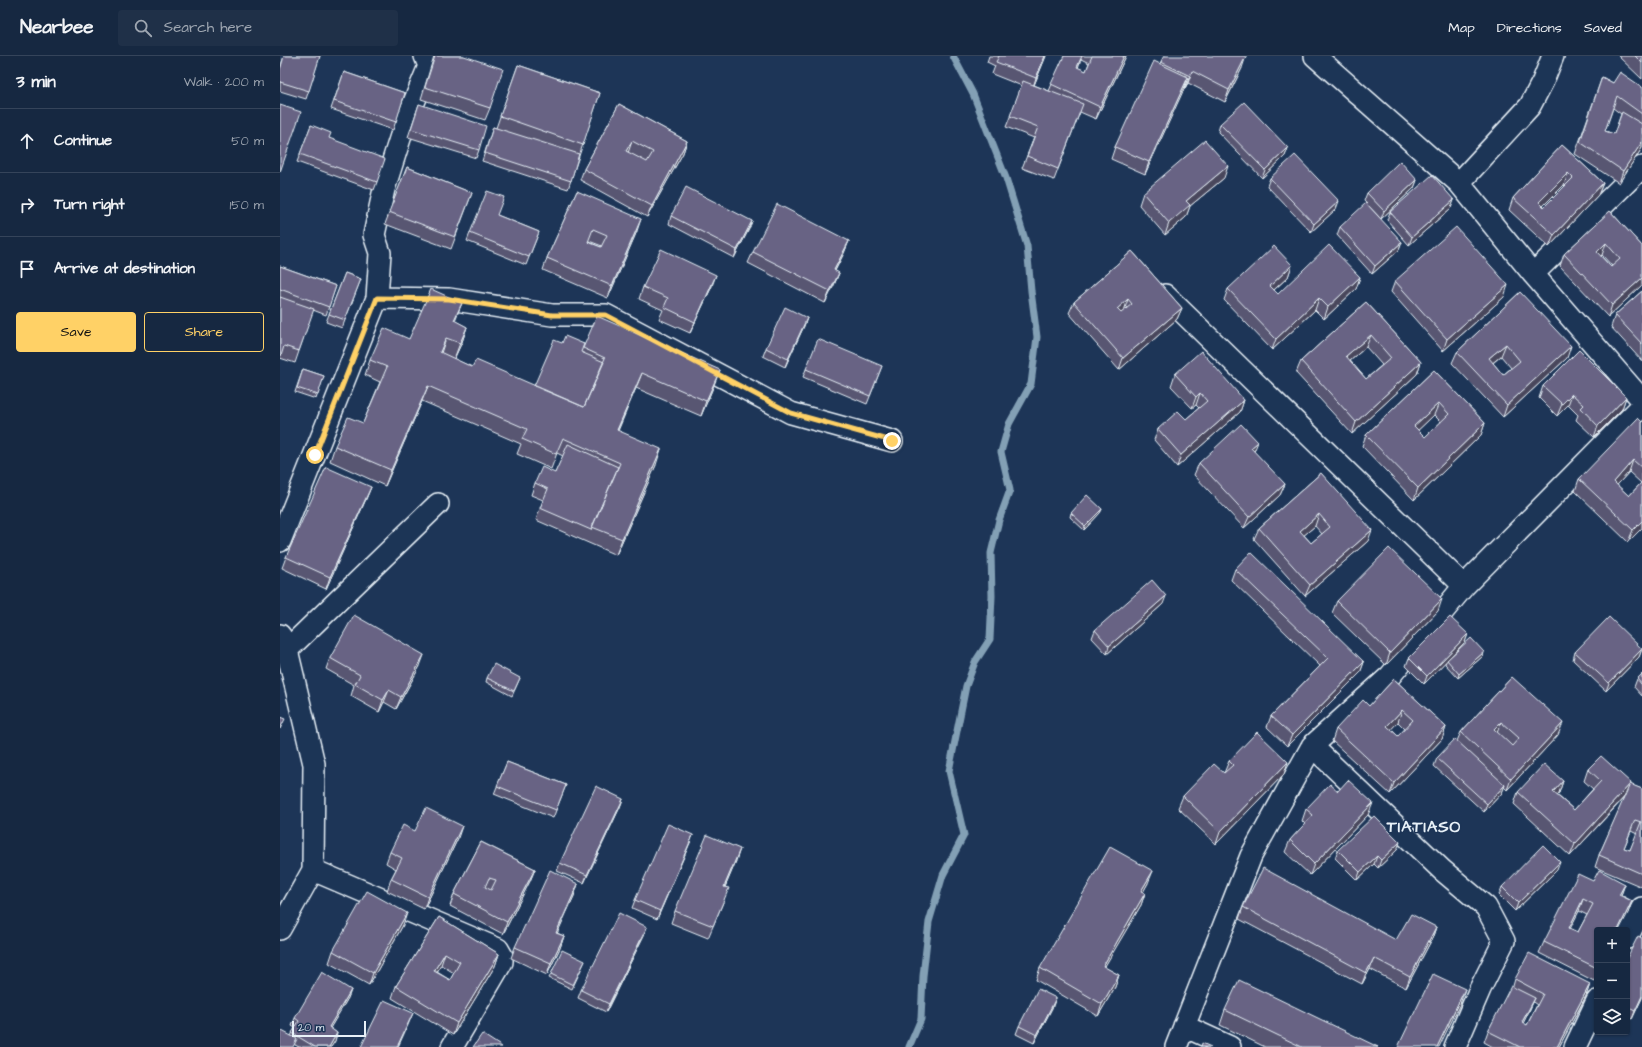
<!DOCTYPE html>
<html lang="en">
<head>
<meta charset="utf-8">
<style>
	:root { --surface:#162841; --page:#1f3048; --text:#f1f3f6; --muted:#9ea6b1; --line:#35445a; --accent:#ffd166 }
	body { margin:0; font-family:"Architects Daughter",sans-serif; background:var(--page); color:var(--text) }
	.controls { position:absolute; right:12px; bottom:12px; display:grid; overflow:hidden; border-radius:4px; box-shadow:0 1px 3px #0004 }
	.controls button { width:36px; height:36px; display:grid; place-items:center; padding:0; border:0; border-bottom:1px solid var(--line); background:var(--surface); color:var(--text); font:20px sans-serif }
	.scale { position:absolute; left:12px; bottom:10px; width:74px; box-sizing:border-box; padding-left:4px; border:2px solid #e8f1f8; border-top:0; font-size:11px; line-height:14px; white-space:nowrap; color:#e8f1f8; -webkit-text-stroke:3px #1d3557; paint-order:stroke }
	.stop { position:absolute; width:12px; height:12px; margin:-9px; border:3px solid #ffd166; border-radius:50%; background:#fff }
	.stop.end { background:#ffd166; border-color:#fff; box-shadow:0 1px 4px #0008 }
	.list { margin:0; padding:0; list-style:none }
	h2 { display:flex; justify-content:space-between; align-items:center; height:52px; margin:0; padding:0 16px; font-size:17px }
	h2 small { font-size:13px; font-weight:400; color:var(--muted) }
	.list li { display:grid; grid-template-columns:26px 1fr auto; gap:12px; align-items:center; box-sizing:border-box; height:64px; padding:0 16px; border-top:1px solid var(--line) }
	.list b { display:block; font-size:15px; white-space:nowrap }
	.list em { font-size:13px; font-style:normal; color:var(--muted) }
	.actions { display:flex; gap:8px; padding:12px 16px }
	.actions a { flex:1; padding:9px 0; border:1px solid var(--accent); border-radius:4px; text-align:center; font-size:14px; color:var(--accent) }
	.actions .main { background:var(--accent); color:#111 }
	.icon { flex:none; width:22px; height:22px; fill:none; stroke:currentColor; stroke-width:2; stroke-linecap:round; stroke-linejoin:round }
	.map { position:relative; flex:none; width:1362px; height:991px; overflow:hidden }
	header { display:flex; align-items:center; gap:24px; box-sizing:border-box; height:56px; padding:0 20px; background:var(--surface); border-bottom:1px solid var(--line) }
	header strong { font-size:19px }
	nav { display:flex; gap:22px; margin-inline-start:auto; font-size:14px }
	.search { width:280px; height:36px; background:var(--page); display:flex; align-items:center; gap:10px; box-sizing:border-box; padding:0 14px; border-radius:4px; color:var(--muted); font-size:15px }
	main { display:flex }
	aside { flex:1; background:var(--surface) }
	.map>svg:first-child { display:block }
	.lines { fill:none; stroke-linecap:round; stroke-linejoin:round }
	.stream { stroke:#83a0b5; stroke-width:7 }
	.minor-casing { stroke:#e8f1f8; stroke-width:24 }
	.minor { stroke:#1d3557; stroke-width:21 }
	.wall { fill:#595672; stroke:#e8f1f8; fill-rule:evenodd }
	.shaded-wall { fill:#48465c; stroke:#e8f1f8 }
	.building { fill:#676484; stroke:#e8f1f8; fill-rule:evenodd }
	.route { stroke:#ffd166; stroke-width:5 }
	.labels { text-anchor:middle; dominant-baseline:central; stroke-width:3; stroke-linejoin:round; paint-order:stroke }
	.district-label { font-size:16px; font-weight:bold; letter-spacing:1px; fill:#e8f1f8; stroke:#1d3557 }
</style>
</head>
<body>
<header>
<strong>Nearbee</strong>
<div class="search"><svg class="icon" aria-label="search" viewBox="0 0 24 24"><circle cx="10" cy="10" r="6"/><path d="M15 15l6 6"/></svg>Search here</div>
<nav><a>Map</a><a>Directions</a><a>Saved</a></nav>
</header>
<main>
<aside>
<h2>3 min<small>Walk · 200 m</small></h2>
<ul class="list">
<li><svg class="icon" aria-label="ahead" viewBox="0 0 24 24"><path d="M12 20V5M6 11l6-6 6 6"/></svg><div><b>Continue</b></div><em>50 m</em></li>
<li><svg class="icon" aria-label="right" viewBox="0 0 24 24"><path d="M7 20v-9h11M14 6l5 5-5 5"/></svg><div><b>Turn right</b></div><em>150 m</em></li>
<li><svg class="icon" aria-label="arrive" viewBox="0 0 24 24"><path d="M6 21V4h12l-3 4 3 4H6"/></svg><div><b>Arrive at destination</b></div></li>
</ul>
<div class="actions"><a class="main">Save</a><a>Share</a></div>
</aside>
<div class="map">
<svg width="1362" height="991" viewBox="0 0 1362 991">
	<rect width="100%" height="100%" fill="#1d3557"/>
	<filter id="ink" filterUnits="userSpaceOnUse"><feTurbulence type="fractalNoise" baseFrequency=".025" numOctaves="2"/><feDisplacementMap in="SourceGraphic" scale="8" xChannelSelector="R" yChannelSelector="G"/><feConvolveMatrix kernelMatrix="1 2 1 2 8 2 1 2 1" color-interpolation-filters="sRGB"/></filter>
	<g filter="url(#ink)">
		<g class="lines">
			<path class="stream" d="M629,991L641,963L643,920L649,866L663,819L684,779L669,715L686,630L695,606L710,583L712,540L711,497L719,464L730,434L721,396L729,368L751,328L757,281L751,235L747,190L726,122L693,38L673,0"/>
			<defs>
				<path id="minor" d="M1035,0L1179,127L1253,218L1362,344
					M1179,127L1250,50L1263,25L1273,0
					M1253,218L1362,111
					M885,239L1184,530
					M97,242L169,243L272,259H326L511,357L612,385
					M0,485L97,242L100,197L94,179L104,133L123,73L149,10L145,0
					M0,579L7,594L34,708L33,814L0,873
					M7,594L158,448
					M1032,690L1162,814L1206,851L1224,885L1200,933L1175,991
					M33,814L218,893L222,900V906L172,991
					M1347,882L1362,852
					M904,970L950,991
					M896,991L971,800L1032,690L1110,620L1184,530L1362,350
					M1295,991L1317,945"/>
			</defs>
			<use href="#minor" class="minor-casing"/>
			<use href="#minor" class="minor"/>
		</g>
		<path class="wall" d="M4,0H40L26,43L0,35V12Z
			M154,0H184L210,52L205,64L141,43Z
			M709,0H766L754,29L769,35L784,0H846L816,63L800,56L774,124L742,112L754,82L726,71L742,30L712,18L715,10L707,6ZM801,3L809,7L806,15L798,12Z
			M884,0L962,12L945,46L908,27L905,32H904L865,118L831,103L835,91Z
			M1338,0H1362V23Z
			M238,9L320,37L288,133L202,105L213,71L216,72Z
			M64,16L125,37L113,74L51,53Z
			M1322,21L1333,27L1362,31V92L1339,127L1295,98ZM1333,52L1341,58L1334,78L1325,75Z
			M139,48L199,94L196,102L128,81Z
			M339,48L407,85L403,97L367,161L300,124L304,113Z
			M940,68L1008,92L1005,100L982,122L938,76Z
			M31,69L49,82L97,126L94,134L17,106Z
			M1282,89L1323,127L1318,139L1269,191L1229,154L1233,142ZM1284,129L1285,130L1264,151L1263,150Z
			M127,111L192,137L171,193L105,168Z
			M944,122L910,150L906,161L885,179L859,149L863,137Z
			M990,122L1056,153L1031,176L987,130Z
			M1137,124L1134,132L1101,163L1084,145L1087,137Z
			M297,135L357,175L328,242L263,214L267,202ZM309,185L322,190L321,191L308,186Z
			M1174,144L1171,152L1129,189L1107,164L1110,156Z
			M1330,155L1362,190V229L1328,261L1280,210L1284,198ZM1322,199L1332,210L1331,211L1321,200Z
			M217,159L259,176L246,209L187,185L190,177Z
			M391,160L472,165L469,173L454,202L389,168Z
			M1060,171L1122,186L1119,194L1092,218L1057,179Z
			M569,185L564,197L555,215L559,217L554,229L545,247L468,207L473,196Z
			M852,195L902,252L897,263L839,314L789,257L794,246Z
			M1012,209L1008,221L994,234L998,238L1080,221L1076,233L1044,263L1035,254L992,294L944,244L948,233Z
			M0,210L56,230L46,259L33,254L15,307L0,302Z
			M65,217L81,223L62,272L46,266Z
			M1115,225L1224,241L1163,295L1111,236Z
			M432,230L410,277L379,263L383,254L359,243L363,231Z
			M1362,235V305L1331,271L1335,259Z
			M1240,236L1287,302L1223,361L1172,307L1177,296ZM1221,300L1231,312L1223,319L1213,307Z
			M1086,246L1141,306L1137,318L1072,378L1016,317L1021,305ZM1086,291L1102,309L1086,323L1070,305Z
			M527,262L524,270L505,311L483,300L486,292Z
			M175,265L187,271L182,286L174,303L192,311L254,330L282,287L304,288L434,329L421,360L356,332L338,375L376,409L336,499L256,464L263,444L251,439L255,427L275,417L283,400L277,397L271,413L237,398L241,388L142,345L105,430L50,405L55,390L83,367L100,326L85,319L90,304L129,283Z
			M602,310L587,348L523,321L526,313Z
			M23,313L44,320L36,343L15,336Z
			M1154,314L1205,367L1201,379L1134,444L1082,390L1086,379ZM1154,359L1161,366L1145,381L1138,374Z
			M895,318L964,344L960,356L897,411L874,384L878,373L906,363L919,352L916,349L912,352L891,330Z
			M1263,330L1346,341L1342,353L1314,381L1296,364L1298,359L1288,349L1277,360L1259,342Z
			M1362,366V472L1348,486L1295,435L1299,423ZM1349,416L1361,427L1349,440L1337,429Z
			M919,407L1005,428L1000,439L964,472L914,419Z
			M1041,417L1088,485L1025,540L974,483L979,472ZM1035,470L1042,478L1031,487L1024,479Z
			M91,431L86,443L46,533L2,512L6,501Z
			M822,453L820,457L804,474L790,461L791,457Z
			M955,513L1084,606L1080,617L1007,690L987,671L991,660L1040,610L951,524Z
			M1057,545L1158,555L1106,609L1052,557Z
			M883,548L827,598L812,582L815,574Z
			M1188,578L1185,586L1172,599L1204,596L1203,600L1178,622L1165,608L1166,605L1144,628L1126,610L1129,602Z
			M1362,593L1359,601L1326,635L1293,604L1295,596Z
			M50,602L140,610L116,653L104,646L99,656L71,640L74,629L46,613Z
			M1362,618V640L1354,631L1357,623Z
			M1232,621L1278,679L1227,734L1224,731L1222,737L1204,756L1154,710L1157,702L1177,685L1181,676Z
			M207,622H240L232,640L206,626Z
			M1114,623L1166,671L1162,683L1110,738L1052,685L1056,673L1089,650ZM1118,666L1125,673L1118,680L1111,673Z
			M949,705L1004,718L936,788L898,752L903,740L944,717Z
			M227,706L286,729L273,762L214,738Z
			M1308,713L1362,733V831L1315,811L1319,799L1345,741L1290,800L1234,748L1238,736L1283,725L1279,737L1277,739L1294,754L1313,733L1304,725ZM1351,775L1357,778L1350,794L1344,792Z
			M1058,735L1088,759L1030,819L1005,796L1010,784L1025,768L1022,765L1026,753Z
			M343,743L340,751L304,827L277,815L280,807Z
			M135,775L178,782L144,853L107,835L111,823L116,813L106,807L110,796Z
			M413,779L377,863L352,852L355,844Z
			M201,786L255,813L250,825L223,878L170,850L174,838Z
			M1058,794H1117L1098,812L1094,808L1077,824L1055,802Z
			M456,805L445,831L444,844L428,882L391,867L395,855Z
			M1277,814L1235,855L1219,839L1222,831Z
			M1313,825L1345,828L1341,839L1352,845L1348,857L1317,874V918L1314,925L1259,897L1264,886ZM1299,855L1307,859L1298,876L1290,872Z
			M868,827L863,836L865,837L861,849L824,911L839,919L835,931L818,960L756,924L760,912Z
			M298,828L294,840L277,877L284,880L280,892L267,919L231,902L235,891Z
			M963,851L1116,884L1156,871L1152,883L1126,932L1090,913L1082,928L959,863Z
			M159,861L219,898L215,910L173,979L112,942L116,930ZM161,909L174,917L170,924L157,916Z
			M123,869L89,929L49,907L53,895Z
			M364,879L326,956L298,942L301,934Z
			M1362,882V942L1352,963L1347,961V902Z
			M305,905L292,933L269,922L271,918Z
			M1235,923L1310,928L1306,940L1279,991H1213L1204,986L1208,975L1233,930ZM1253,946L1257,949L1247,969L1243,967L1250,953Z
			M71,934L68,942L50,972L57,977L55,985L51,991H19L15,989L11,980L15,972L12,970L15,962Z
			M773,950L754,987L736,978L739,970Z
			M945,954L1098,991H985L940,969Z"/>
		<path class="shaded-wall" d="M765,0H766L752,34L756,22Z
			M844,0H846L816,63L820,51Z
			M966,0L962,12L945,46L949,34Z
			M912,15L908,27L905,32L910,20Z
			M908,21L904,33L865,118L869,106Z
			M352,85L348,97L346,95Z
			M407,85L403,97L367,161L372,150Z
			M1362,86V92L1339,127L1343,115Z
			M1008,92L1005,100L982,122L985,114Z
			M948,110L944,122L910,150L906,161L885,179L889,167L906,145Z
			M1288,117L1284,129L1255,158L1259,146Z
			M1137,124L1134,132L1101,163L1104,155Z
			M1323,127L1318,139L1269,191L1274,179Z
			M1174,144L1171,152L1129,189L1132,181Z
			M1059,145L1056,153L1031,176L1034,168Z
			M361,163L357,175L328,242L332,230Z
			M472,165L469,173L454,202L457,194Z
			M569,185L564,197L549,226L554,214Z
			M1122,186L1119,194L1092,218L1095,210Z
			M1326,187L1322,199L1313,207L1317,196Z
			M1012,209L1008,221L985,242L990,230Z
			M559,217L554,229L545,247L550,235Z
			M436,219L432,230L410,277L415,266Z
			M1080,221L1076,233L1044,263L1048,251Z
			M1362,222V229L1328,261L1332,249Z
			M1228,229L1224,241L1163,295L1167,283Z
			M1039,242L1035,254L992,294L996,283Z
			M848,243L844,255L833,264L837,253Z
			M182,247L176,262L168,280L174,264Z
			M902,252L897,263L839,314L843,302Z
			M527,262L524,270L505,311L508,303Z
			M187,271L182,286L174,303L180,287Z
			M1091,279L1086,291L1062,312L1066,300Z
			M166,282L161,297L160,296Z
			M1226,288L1221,300L1205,313L1209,302Z
			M1291,290L1287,302L1223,361L1227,349Z
			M1141,306L1137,318L1072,378L1076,366Z
			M440,314L434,329L421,360L426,345Z
			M362,317L356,332L331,389L337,374Z
			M148,330L142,345L105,430L111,414Z
			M920,337L916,349L912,352L916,341Z
			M1292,338L1288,349L1277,360L1282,348Z
			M1346,341L1342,353L1314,381L1318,370Z
			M964,344L960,356L897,411L901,399Z
			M1159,347L1154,359L1130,382L1134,370Z
			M1205,367L1201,379L1134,444L1138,432Z
			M978,386L973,398L971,392Z
			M381,393L376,409L336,499L342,483Z
			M1353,404L1349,416L1329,438L1334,426Z
			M1005,428L1000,439L964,472L969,461Z
			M91,431L86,443L46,533L50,521Z
			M822,453L820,457L804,474L805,470Z
			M1039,458L1035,470L1016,486L1020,475Z
			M1362,465V472L1348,486L1353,474Z
			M1092,474L1088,485L1025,540L1030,529Z
			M886,540L883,548L827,598L829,590Z
			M1162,543L1158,555L1106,609L1110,597Z
			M1188,578L1185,586L1144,628L1147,620Z
			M1362,593L1359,601L1326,635L1329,627Z
			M1204,596L1203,600L1178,622L1179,618Z
			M144,599L140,610L116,653L121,641Z
			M1084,606L1080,617L1007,690L1012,679Z
			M109,634L104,646L99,656L103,644Z
			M1122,654L1118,666L1103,682L1107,670Z
			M1221,666L1217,677L1214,673Z
			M1283,667L1278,679L1227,734L1231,723Z
			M1166,671L1162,683L1110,738L1114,727Z
			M1008,706L1004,718L936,788L940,776Z
			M1283,725L1279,737L1269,747L1273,736Z
			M1351,727L1346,739L1290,800L1295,788Z
			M1225,729L1222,737L1204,756L1207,748Z
			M343,743L340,751L304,827L307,819Z
			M1093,747L1088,759L1030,819L1034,808Z
			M182,770L178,782L144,853L148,841Z
			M413,779L410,787L377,863L380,855Z
			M1120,786L1117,794L1098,812L1101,804Z
			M460,793L456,805L440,843L444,831Z
			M1097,800L1094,808L1077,824L1080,816Z
			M1280,806L1277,814L1235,855L1238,847Z
			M255,813L250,825L223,878L227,866Z
			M873,815L868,827L857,847L861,835Z
			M298,828L294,840L272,889L276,877Z
			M1345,828L1341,839H1339Z
			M865,837L861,849L818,922L823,910Z
			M1303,843L1299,855L1285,883L1289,872Z
			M1352,845L1348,857L1339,874H1338Z
			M127,857L123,869L89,929L93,917Z
			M367,871L364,879L326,956L329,948Z
			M1156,871L1152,883L1126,932L1130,921Z
			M284,880L280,892L267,919L271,907Z
			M165,897L161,909L150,927L154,915Z
			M219,898L215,910L173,979L177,967Z
			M1094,902L1090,913L1082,928L1086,917Z
			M839,919L835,931L818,960L822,948Z
			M1310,928L1306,940L1279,991H1277Z
			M1185,933L1180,948L1159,991H1157Z
			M71,934L68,942L46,979L49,971Z
			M1362,940V942L1352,963L1355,955Z
			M776,942L773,950L754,987L757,979Z
			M1255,942L1250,953L1238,978L1242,966Z
			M133,957L128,969L118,991H117Z
			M57,977L55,985L51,991H49Z"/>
		<path class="building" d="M4,0H40L29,35L0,26V14Z
			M155,0H184L223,13L210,52L145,31Z
			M719,0H765L756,22L716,6Z
			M784,0H802L797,11L806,15L812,0H844L820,51L771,28Z
			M884,0H966L949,34L912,15L910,20L881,6Z
			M1355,0H1362V7Z
			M874,5L908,21L869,106L835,91Z
			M238,9L320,37L303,89L220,60Z
			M64,16L125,37L116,66L54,45Z
			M1340,16L1362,31V58L1337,40L1325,75L1334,78L1342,56L1362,68V86L1343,115L1300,86L1322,21L1333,27Z
			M743,25L803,48L778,113L747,100L758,71L730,60Z
			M964,46L1008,92L985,114L940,68Z
			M139,48L206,70L199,94L131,73Z
			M339,48L407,85L372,150L304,113ZM352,85L373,96L367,106L346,95Z
			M0,49L21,56L0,116Z
			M31,69L51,77L49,82L105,103L97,126L20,98Z
			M213,71L299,98L291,125L205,97Z
			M925,84L948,110L906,145L910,149L889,167L863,137Z
			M1282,89L1323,127L1274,179L1233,142ZM1288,117L1293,122L1264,151L1259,146Z
			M1015,99L1059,145L1034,168L990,122Z
			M1120,105L1137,124L1104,155L1087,137Z
			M127,111L192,137L175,181L109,156Z
			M1152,119L1174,144L1132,181L1110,156Z
			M406,131L472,165L457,194L391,160Z
			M207,135L224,141L217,159L259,176L249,201L190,177Z
			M297,135L361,163L332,230L267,202ZM313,173L327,179L321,191L308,186Z
			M1086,147L1122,186L1095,210L1060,171Z
			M497,148L569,185L554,214L559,217L550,235L473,196Z
			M1330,155L1362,190V222L1332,249L1284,198ZM1326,187L1340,203L1331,211L1317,196Z
			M1176,171L1228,229L1167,283L1115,225Z
			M1049,189L1080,221L1048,251L1039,242L996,283L948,233L994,190L1012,209L990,230L998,238Z
			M381,193L436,219L415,266L384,251L388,242L363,231Z
			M852,195L902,252L843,302L794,246ZM848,243L852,248L841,257L837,253Z
			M0,210L56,230L49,251L0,233Z
			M65,217L81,223L65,264L49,258Z
			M151,233L182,247L174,264L187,271L180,287L166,282L160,296L192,311L196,304L304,351L325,302L303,292L317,260L440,314L426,345L362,317L337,374L381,393L342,483L312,471L340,407L283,382L276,398L242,383L247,373L148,330L111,414L55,390L68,361L83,367L107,311L90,304L104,272L129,283Z
			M1362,235V288L1335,259Z
			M1240,236L1291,290L1227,349L1177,296ZM1226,288L1240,305L1223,319L1209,302Z
			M0,241L34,253L19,295L4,290L1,300L0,299Z
			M1086,246L1141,306L1076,366L1021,305ZM1091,279L1111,302L1086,323L1066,300Z
			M505,251L527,262L508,303L486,292Z
			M285,280L304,288L301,296L324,306L304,351L254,330L274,284L282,287Z
			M538,283L602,310L590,340L526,313Z
			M1299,294L1346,341L1318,370L1301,352L1304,349L1292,338L1282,348L1263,330Z
			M921,295L964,344L901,399L878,373L898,355L906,363L927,345L920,337L916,341L895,318Z
			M23,313L44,320L38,339L17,332Z
			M1154,314L1205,367L1138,432L1086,379ZM1159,347L1169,358L1145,381L1134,370Z
			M1358,362L1362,366V412L1353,404L1334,426L1349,440L1362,426V465L1353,474L1299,423Z
			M961,368L978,386L971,392L1005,428L969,461L919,407Z
			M288,388L338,411L311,474L260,452L268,433L255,427L262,411L275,417Z
			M46,411L91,431L50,521L6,501Z
			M1041,417L1092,474L1030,529L979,472ZM1039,458L1050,471L1031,487L1020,475Z
			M807,439L822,453L805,470L791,457Z
			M1109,492L1162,543L1110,597L1057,545Z
			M971,496L1084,606L1012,679L991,660L1048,602L955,513Z
			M872,524L886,540L829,590L815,574Z
			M74,559L144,599L121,641L109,634L103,644L75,628L80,619L50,602Z
			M1170,561L1188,578L1147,620L1129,602Z
			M1329,561L1362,593L1329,627L1295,596Z
			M1191,582L1204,596L1179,618L1167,604Z
			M214,608L240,622L234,635L207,622Z
			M1362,618V629L1357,623Z
			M1232,621L1283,667L1231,723L1181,676ZM1221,666L1239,682L1232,690L1214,673Z
			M1114,623L1166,671L1114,727L1056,673L1083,644L1089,650ZM1122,654L1133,664L1118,680L1107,670Z
			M0,661L5,663L0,673Z
			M977,676L1008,706L940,776L903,740L934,708L944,717L953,709L949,705Z
			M1175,683L1225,729L1207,748L1157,702Z
			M1321,700L1351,727L1295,788L1238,736L1264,708L1283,725L1273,736L1294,754L1321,725L1308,713Z
			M227,706L286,729L276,754L217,730Z
			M1068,724L1093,747L1034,808L1010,784L1033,759L1026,753L1050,728L1058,735Z
			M1350,728L1362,733V818L1319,799ZM1355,764L1361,766L1350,794L1344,792Z
			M316,730L343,743L307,819L280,807Z
			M146,752L182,770L148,841L111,823L122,802L110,796L123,769L135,775Z
			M1094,760L1120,786L1101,804L1097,800L1080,816L1058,794Z
			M388,768L413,779L380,855L355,844Z
			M427,779L460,793L444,831L449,832L433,870L395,855Z
			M201,786L255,813L227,866L174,838ZM209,822L216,824L211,834L205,831Z
			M1263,789L1280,806L1238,847L1222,831Z
			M830,791L873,815L861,835L865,837L823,910L839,919L822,948L760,912Z
			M983,812L1116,884L1131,858L1156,871L1130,921L1094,902L1086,917L963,851Z
			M270,814L298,828L276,877L284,880L271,907L235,891Z
			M1319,814L1345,828L1339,839L1352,845L1338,874H1317V912L1264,886L1298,818L1313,825ZM1303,843L1313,848L1298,876L1289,872Z
			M87,835L127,857L93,917L53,895Z
			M339,857L367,871L329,948L301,934Z
			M159,861L219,898L177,967L116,930ZM165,897L180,906L170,924L154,915Z
			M1358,880L1362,882V940L1355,955L1347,951V902Z
			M282,894L305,905L293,929L271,918Z
			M1249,897L1310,928L1277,991H1240L1208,975L1231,930L1255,942L1242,966L1247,969L1263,938L1235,923Z
			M42,916L71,934L49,971L57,977L49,991H35L12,977L19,965L15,962Z
			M1153,918L1185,933L1157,991H1118Z
			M959,924L1098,991H1022L945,954Z
			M758,933L776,942L757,979L739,970Z
			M104,944L133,957L117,991H81Z
			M0,974L17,983L13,991H0Z
			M202,978L222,991H193Z
			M922,987L931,991H921Z"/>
	</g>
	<g class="lines" filter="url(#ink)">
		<path class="route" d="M35,399L97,242L169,243L272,259H326L511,357L612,385"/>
	</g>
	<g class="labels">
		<g class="district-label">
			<text x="1144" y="771">TIATIASO</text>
		</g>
	</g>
</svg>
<div class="controls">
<button>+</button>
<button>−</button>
<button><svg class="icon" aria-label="layers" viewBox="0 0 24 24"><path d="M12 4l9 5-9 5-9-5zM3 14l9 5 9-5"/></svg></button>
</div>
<div class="scale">20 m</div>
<div class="stop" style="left:35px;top:399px"></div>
<div class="stop end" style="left:612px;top:385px"></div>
</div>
</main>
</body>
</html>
